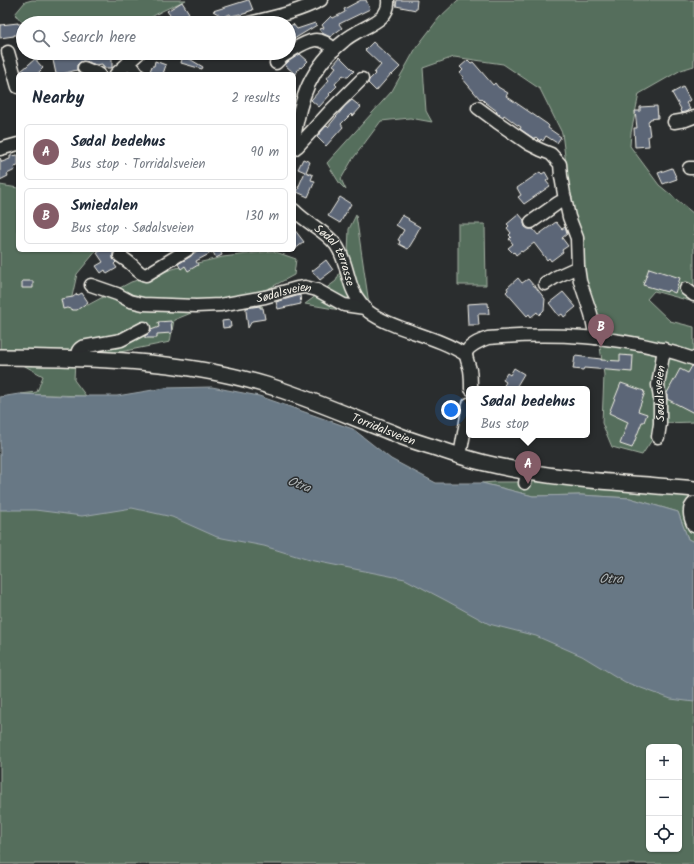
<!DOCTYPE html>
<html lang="en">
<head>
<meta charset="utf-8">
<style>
	:root { --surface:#fff; --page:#f2f2f3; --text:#1f2937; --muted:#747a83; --line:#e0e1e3; --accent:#845c67 }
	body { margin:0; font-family:Kalam,sans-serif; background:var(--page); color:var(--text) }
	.controls { position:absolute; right:12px; bottom:12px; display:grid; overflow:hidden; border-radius:6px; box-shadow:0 1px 3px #0004 }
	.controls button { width:36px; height:36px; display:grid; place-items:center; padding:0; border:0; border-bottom:1px solid var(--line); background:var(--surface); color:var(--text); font:20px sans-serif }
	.you { position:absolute; left:451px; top:410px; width:14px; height:14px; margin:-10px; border:3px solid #fff; border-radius:50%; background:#1a73e8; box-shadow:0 0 0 6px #1a73e833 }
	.badge { display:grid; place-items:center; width:26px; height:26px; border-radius:50%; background:var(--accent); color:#fff; font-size:13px; font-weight:700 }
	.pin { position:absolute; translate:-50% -33px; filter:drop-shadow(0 1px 2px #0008) }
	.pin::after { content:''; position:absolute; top:21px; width:14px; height:12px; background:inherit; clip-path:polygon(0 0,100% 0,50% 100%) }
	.popup { position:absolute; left:466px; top:386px; width:124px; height:52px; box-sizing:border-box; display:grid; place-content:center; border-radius:6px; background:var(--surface); filter:drop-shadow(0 1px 3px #0005); font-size:13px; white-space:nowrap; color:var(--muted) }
	.popup b { font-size:15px; color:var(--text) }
	.popup::after { content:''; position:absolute; left:50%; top:100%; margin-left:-8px; border:8px solid transparent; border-top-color:var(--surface) }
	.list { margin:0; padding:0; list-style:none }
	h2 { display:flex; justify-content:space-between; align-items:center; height:52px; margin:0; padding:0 16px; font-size:17px }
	h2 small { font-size:13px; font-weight:400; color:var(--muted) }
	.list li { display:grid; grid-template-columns:26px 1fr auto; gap:12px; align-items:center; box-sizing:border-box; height:56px; margin:0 8px 8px; padding:0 8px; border:1px solid var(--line); border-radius:6px }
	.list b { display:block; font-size:15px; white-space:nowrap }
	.list p { margin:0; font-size:13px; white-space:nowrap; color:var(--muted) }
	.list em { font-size:13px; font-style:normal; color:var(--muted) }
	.icon { flex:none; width:22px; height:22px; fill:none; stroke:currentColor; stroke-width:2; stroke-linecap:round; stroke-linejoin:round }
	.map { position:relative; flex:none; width:694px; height:864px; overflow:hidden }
	.search { position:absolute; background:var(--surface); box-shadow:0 1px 3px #0004; left:16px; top:16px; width:280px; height:44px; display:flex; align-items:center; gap:10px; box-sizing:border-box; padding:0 14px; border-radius:22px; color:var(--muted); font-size:15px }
	.panel { position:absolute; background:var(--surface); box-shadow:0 1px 3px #0004; left:16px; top:72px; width:280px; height:180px; border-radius:6px }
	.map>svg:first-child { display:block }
	.green { fill:#546e5c; stroke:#a4b0a2; fill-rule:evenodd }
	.water { fill:#677885; stroke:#9fa8ad }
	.building { fill:#5c6677; stroke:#f4f1e8 }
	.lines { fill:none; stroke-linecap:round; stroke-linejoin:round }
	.minor-casing { stroke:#f4f1e8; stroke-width:15 }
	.major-casing { stroke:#f4f1e8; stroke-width:18 }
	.minor { stroke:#2a2d2e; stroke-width:12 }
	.major { stroke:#2a2d2e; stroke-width:15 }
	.labels { text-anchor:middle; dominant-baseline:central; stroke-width:3; stroke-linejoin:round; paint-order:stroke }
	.street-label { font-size:12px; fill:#f4f1e8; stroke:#2a2d2e }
	.water-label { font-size:13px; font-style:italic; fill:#aeb4b6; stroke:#2a2d2e }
</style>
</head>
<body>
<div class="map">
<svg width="694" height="864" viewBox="0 0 694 864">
	<rect width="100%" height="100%" fill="#2a2d2e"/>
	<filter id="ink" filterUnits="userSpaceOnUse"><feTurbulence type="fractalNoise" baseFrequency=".025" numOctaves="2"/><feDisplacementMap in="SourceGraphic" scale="8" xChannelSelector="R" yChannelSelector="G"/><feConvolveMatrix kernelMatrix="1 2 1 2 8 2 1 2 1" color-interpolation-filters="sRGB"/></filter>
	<g filter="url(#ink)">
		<path class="green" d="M32,0H186L162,11L141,23H23L15,14L25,2Z
			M458,0H694V66L681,70L639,94L631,133L630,146L659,185L694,214V302L654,291L647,299L670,321L694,327V422L663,423L642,455L612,447L602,423L604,375L597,326L573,229L568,179L562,133L540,89L503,64L454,57L423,68L426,111L432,122L410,118L381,121L352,160L341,179L346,190L340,184L327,163L392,91L416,48L439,18Z
			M0,185L18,188V250H97L77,274L71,301L88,305L131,282L176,268L223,257L273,251L296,259L294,275L251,298L263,307L201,309L174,320L170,342L75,361L74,380L86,396L21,394L37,392L43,376L7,356L0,355Z
			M356,215L370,311H346L305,304L336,281L348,254L349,229Z
			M458,224H485L486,285H458Z
			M0,455L694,629V864H0ZM649,747H679V849H649Z
			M495,482H543L694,489V542L688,539L678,512L630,498L581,495L533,496L482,483Z"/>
		<path class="water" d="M212,387L259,396L353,429L391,459L436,483H482L533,496L581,495L630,498L678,512L688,539L694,542V702L671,699L625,682L582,656L536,636L489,624L447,601L405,579L309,560L264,546L217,537L172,517L132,508L82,516L35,510H0V397L19,394L67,396H117L165,388Z"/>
		<path class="building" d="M248,0H249L253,10L247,12V13L240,15V14L231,16L230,14L223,17L213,11Z
			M361,0H366L370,9L339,24L342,28L330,37L322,33L319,29L324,28L322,25L331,16L333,18L345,12L344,9Z
			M397,0H417L416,10L396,6Z
			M182,2L189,13L175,22L167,11Z
			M18,23V24H22L23,35H14V36L0,38V25Z
			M315,23L317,25L289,42V27L293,24L297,29Z
			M373,42L400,67L392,75L391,74L376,91L368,83L369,80L375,74L374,73L381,65L365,50Z
			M67,53H73L74,55L92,53H112V68H104L102,64L96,65L83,61L80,62L77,65V70L62,74H56L53,60L68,56Z
			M300,54L308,61L301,68L300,67L295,74L285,65L289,61Z
			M183,55L203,67L202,69L181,63Z
			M340,57L354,71L348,77H346L343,75L335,84L337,86L329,94L330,95L319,107L311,100L329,80L327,78L336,67L333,65Z
			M35,59L43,68L37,74H22L21,71Z
			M468,60L471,63L473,62L493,85L495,83L498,87L508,93L506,96L547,124L549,126L548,128L561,137L557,143L546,136L543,141L541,139L540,141L536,137L535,139L533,138L520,129L521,127L516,124L504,115L503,117L496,112L497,111L486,103L481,98L480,99L462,78L463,77L460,73L463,70L460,67Z
			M155,61L166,65L163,74H149L152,66H154Z
			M683,87L690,100L686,103L690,109L687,111H688L681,113L680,110L681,109L672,93Z
			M352,100L361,107L353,116L351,114L341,124L343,127L326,146L317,137L325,127L327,126L328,127L345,106Z
			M657,106L658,118L650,119V120L648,121L650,136H648L649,146L635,147L634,128H637L635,111H640V107Z
			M18,155V166L14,167L15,170L7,174L8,176L0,180V158L2,162L10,159V156Z
			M303,159L310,162L306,172L313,175L311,180L315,181L308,197L297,192L299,188H298L305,172L298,169Z
			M672,168L677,179L663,184L658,173Z
			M540,172L542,174L545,172L549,179L546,181L550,186L524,204L518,197L521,195L517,188Z
			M340,197L351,204L340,223L328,216Z
			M519,214L524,220V223L525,227L528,229H533L538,235L556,222L562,229L565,227L567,234L562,238L568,246L562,250L563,252L551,261L549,258L547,260L534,243L522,252L521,251L516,255L514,252L513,253L508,248L513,244L509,239L511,237L509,235L511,233L507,228L509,226L507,224Z
			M402,215L409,219L408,220L420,227L415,236H416L408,249L399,244L400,241L398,240L404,230L396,225Z
			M294,229L304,242L294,250Z
			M102,250H111L113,253V259L116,262L114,264L117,268L107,274L105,270L101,273L96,266L103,262L97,253Z
			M199,250H220L222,255L216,258L213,252L196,261L198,265L188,271L185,266L181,269L178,264L191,256L194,253Z
			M326,260L333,270L320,280L312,271Z
			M649,268L680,278L675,293L668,290L667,292L643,285Z
			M518,278L522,283L528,279L534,286H535L545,299L544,310L539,315L537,312L531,317L529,314L527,316L506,292L508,290L507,288Z
			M22,281H33V288H22Z
			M563,292L576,307L564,317L562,314L559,316L549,303Z
			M82,293L88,302L77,310H73L67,308L63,309L61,299L73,297L77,294L78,295Z
			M300,295L301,304L278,309L276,302Z
			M483,303H488L489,314H478L479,325H468L467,304Z
			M260,306V308H263L265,319L252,321L248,328L246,311V308Z
			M230,320L231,327L223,328L222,321Z
			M171,321L172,333L157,334V338H145V336L150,332L151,330L159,327L158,322Z
			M620,355L633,356L632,372L584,368L583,370L573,369L575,356L601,359V360L620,361Z
			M692,366H694V413L667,399V393L680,369L688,373Z
			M514,368L524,374L515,389H502L506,382L503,380L507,373L510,375Z
			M621,383L644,391L643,392H645L638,411L647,414L644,422H642L632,448L620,444L628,422L609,413Z"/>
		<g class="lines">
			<defs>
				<g id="minor">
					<path d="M249,23C274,17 298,12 321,0"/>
					<path d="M8,52L18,87"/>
					<path d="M289,52C306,42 318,32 334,50"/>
					<path d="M129,62L138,74"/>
					<path d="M276,63L283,56L288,53"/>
					<path d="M84,68L99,74"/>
					<path d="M116,74L139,53"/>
					<path d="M478,108L497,122L529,144L541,150L551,154L560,164L561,176L564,194L569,217L577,238L578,267L580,281L591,314L596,338"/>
					<path d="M674,122L686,120L694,117"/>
					<path d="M294,139C300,99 310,67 344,41C348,37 354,34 359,31C371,24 390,18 388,0"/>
					<path d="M0,149L18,144"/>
					<path d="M294,149L298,146L331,110L362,79"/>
					<path d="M689,168H694"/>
					<path id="s1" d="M294,210C307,224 325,230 336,245C349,263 346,286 361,303C364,306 366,310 369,312C381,321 396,326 410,331C430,338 449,344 466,355"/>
					<path d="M531,222L558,203L565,199"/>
					<path d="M120,256C124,259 128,261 132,265C137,269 139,274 146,275L187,250"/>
					<path d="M545,284L556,277L578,267"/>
					<path id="s2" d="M91,285L117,294L130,301L143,304L196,306L220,305L265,297L297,288L305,287L317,290L344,305L365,308"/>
					<path d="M686,289L694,295"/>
					<path d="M77,358C77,353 77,350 82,347L121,340L144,328"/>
					<path d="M471,389C471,383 471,376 470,370C469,365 466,359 466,354C467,346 482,340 488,338C558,332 628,336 694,359"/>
					<path id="s3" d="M658,437L660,424V399L658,385L664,349"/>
					<path d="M460,456L469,404"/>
					<path d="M525,483L527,472"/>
					<path d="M694,503C687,509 690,518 694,526"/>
				</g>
				<g id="major">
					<path id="s4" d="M0,357C89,358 180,359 266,385C309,398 351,417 393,433C406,439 420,443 433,447C451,453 467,459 485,463C538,476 593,481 648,485C663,487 679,487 694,489"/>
				</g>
			</defs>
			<use href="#minor" class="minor-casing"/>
			<use href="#major" class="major-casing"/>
			<use href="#minor" class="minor"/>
			<use href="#major" class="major"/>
		</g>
	</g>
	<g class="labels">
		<g class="street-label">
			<text stroke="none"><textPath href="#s1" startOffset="63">Sødal terrasse</textPath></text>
			<text stroke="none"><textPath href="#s2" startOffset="198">Sødalsveien</textPath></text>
			<text stroke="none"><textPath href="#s3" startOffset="44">Sødalsveien</textPath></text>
			<text stroke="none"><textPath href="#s4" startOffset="394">Torridalsveien</textPath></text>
		</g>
		<g class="water-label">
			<text transform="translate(299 485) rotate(20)">Otra</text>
			<text x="611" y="579">Otra</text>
		</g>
	</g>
</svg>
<div class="controls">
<button>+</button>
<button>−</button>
<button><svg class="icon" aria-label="locate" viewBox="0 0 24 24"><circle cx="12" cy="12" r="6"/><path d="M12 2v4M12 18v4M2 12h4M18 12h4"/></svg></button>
</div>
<div class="you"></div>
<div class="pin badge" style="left:528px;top:484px">A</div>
<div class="popup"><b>Sødal bedehus</b>Bus stop</div>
<div class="pin badge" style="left:601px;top:347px">B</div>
<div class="search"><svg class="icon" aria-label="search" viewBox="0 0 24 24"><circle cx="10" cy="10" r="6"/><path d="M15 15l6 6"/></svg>Search here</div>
<section class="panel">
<h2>Nearby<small>2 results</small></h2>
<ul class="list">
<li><span class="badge">A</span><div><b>Sødal bedehus</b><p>Bus stop · Torridalsveien</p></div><em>90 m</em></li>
<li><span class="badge">B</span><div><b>Smiedalen</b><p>Bus stop · Sødalsveien</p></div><em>130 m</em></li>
</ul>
</section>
</div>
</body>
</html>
